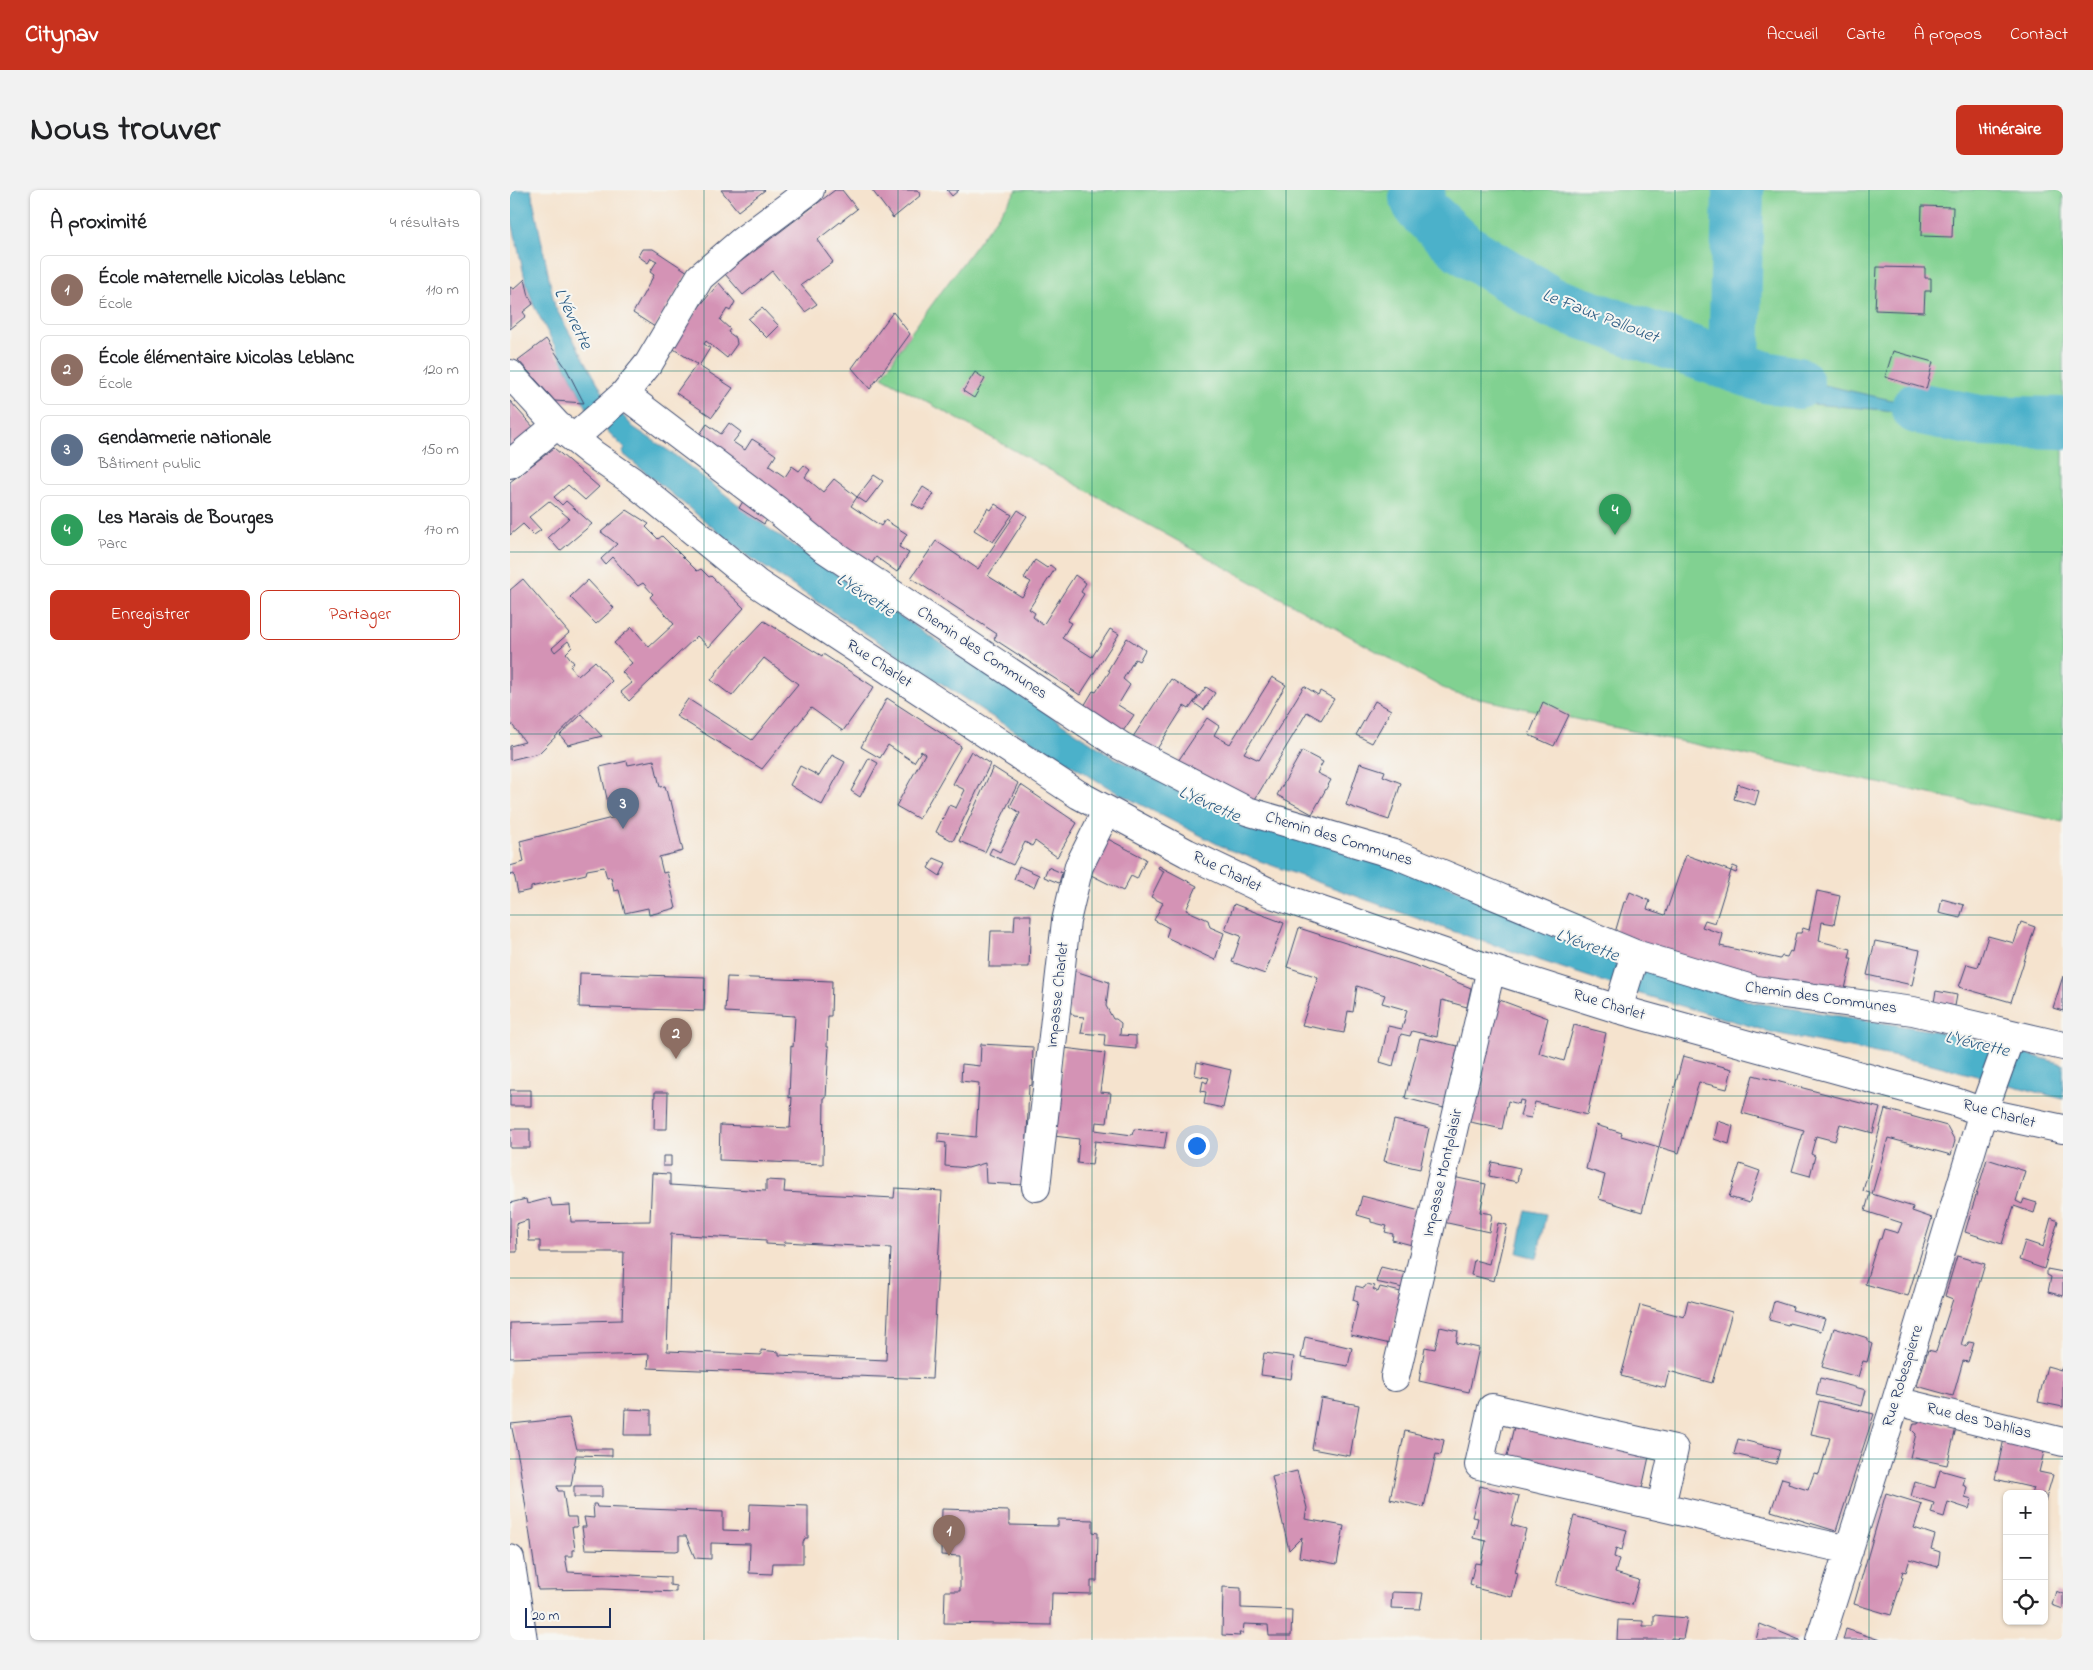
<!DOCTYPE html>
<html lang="fr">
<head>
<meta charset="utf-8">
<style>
	:root { --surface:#fff; --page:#f2f2f2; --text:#202124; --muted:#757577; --line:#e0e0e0; --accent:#c8321e }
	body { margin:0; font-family:"Indie Flower",sans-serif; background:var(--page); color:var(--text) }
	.controls { position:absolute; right:15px; bottom:15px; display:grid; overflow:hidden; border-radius:8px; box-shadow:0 1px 4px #0004 }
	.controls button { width:45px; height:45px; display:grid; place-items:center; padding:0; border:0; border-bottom:1px solid var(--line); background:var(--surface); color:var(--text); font:25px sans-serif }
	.scale { position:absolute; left:15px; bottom:12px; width:86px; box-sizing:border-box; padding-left:5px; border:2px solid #1b2f5e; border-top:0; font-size:14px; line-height:18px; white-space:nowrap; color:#1b2f5e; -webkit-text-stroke:4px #f6f6f2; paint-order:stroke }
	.you { position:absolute; left:686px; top:955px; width:18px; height:18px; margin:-12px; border:4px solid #fff; border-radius:50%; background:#1a73e8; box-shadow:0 0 0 8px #1a73e833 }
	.badge { display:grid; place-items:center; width:32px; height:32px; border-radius:50%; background:var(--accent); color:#fff; font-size:16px; font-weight:700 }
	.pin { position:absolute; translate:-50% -41px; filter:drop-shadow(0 1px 2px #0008) }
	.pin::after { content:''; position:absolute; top:26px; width:18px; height:15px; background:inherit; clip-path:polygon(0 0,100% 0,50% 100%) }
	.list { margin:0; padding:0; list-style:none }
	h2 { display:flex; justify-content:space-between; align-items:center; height:65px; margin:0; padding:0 20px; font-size:21px }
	h2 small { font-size:16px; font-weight:400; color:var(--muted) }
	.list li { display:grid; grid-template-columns:32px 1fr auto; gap:15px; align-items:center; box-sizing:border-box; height:70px; margin:0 10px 10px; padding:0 10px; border:1px solid var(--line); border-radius:8px }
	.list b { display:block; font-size:19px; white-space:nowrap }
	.list p { margin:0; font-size:16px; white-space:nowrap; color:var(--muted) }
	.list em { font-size:16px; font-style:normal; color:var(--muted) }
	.actions { display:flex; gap:10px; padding:15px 20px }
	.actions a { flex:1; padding:11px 0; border:1px solid var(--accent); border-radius:8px; text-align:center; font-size:18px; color:var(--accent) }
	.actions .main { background:var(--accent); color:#fff }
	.icon { flex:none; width:28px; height:28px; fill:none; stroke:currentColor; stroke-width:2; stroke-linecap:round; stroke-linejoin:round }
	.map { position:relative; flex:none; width:1553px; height:1450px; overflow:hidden; border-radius:8px }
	header { display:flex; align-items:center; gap:30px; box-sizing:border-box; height:70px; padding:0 25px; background:var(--accent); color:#fff }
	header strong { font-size:24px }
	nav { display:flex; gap:28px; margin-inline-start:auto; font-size:18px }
	.intro { display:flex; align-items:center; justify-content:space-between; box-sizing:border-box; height:120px; padding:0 30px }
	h1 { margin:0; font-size:35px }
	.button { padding:12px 22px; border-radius:8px; background:var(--accent); color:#fff; font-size:18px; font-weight:700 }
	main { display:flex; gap:30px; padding:0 30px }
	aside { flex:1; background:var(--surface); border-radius:8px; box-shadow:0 1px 4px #0004 }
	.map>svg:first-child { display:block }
	.green { fill:#81d191; stroke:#4e8078 }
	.water { fill:#4bb1ca; stroke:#337094 }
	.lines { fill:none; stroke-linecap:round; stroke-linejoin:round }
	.river { stroke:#4bb1ca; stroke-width:52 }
	.building { fill:#d493b5; fill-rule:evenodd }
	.minor-casing { stroke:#3c4a6f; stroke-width:30 }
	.minor { stroke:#fff; stroke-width:28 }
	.grid { fill:none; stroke:#0f766e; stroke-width:1; stroke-opacity:0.55 }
	.labels { text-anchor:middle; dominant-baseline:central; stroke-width:4; stroke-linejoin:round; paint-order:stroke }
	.street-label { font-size:16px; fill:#1b2f5e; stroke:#f6f6f2 }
	.water-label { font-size:18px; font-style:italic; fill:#2c5c84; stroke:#f6f6f2 }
</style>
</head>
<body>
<header>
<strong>Citynav</strong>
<nav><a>Accueil</a><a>Carte</a><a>À propos</a><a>Contact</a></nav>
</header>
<div class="intro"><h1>Nous trouver</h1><a class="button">Itinéraire</a></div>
<main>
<aside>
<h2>À proximité<small>4 résultats</small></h2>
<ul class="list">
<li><span class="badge" style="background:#8d6e63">1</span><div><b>École maternelle Nicolas Leblanc</b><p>École</p></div><em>110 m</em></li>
<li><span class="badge" style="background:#8d6e63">2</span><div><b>École élémentaire Nicolas Leblanc</b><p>École</p></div><em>120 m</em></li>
<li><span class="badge" style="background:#5c6f8a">3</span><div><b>Gendarmerie nationale</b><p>Bâtiment public</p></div><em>150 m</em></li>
<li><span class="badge" style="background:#2e9e5b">4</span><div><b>Les Marais de Bourges</b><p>Parc</p></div><em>170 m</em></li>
</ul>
<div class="actions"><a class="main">Enregistrer</a><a>Partager</a></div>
</aside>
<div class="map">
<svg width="1553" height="1450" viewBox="0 0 1553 1450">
	<rect width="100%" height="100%" fill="#f6f6f2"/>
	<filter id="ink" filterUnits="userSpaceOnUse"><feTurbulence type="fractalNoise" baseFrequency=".02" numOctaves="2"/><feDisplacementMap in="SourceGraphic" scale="10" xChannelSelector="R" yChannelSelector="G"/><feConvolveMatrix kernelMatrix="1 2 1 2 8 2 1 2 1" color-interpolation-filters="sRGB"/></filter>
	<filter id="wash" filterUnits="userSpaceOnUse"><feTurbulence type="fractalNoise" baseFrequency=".0096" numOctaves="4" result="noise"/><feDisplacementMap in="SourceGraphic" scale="20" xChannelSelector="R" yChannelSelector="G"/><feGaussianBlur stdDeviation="1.12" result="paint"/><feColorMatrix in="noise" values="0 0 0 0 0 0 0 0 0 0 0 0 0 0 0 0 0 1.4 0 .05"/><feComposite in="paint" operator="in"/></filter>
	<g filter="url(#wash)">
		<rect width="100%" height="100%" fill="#f5e3ce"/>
		<path class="green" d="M507,0H1553V632L942,503L372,187L400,144Z"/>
		<path class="water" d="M0,0H21L45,117L94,204L123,237L162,263L230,316V318L275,350L603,567L710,621L897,680L1241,812L1444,844L1553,874V909L1418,873L1264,843L1127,803L939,740L717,659L606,602L490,532L235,364L112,263L115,259L79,222L23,114L15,89L0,23Z
			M895,0H909L901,10L950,58L1029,109L1214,173L1494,235L1553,236V246L1496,248L1375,220L1301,214L1276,209L1227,194L1121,149L1040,121L997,100L962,76L894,17L890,6Z
			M1016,1020L1036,1024L1027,1068L1007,1063Z"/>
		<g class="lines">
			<path class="river" d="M909,0L905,7L910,18L953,58L1040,112L1255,187L1288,193
				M1224,176L1228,0
				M1407,218L1469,231L1553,233"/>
		</g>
		<g id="blocks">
			<path class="building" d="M211,0H255L228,21Z
				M325,0H332L347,19L307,50L323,72L291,95L307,114L295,122L262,81L233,105L215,84L217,82Z
				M362,0H407L411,5L383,28Z
				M437,0H449L442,6Z
				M1412,16L1443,17L1442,47L1411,46Z
				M132,59H143L178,82L145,137L123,123L144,85L140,82L147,71L141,68L138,73L128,66Z
				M1367,77L1415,78V88H1421V101H1415L1414,122L1365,120Z
				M15,89L19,106L23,114L13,122L16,126L0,139V97L4,99Z
				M209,93L225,112L220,121L217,119L210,130L220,139L218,142L226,148L227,154L217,168L196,151L194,154L200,158L189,176L223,198L202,227L166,203L187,174L162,158L189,117Z
				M252,118L269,136L257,148L238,129Z
				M383,122L400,144L360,199L342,178Z
				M36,149L56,178L74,213L45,211L8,170Z
				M1383,161L1423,172L1416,199L1375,187Z
				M465,182L475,189L464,208L453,201Z
				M0,211L25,239L0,259Z
				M219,233L231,242L223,252L235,260L242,249L255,257L266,265L259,276L275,287L282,276L289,281L294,275L300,280L295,287L313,302L324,289L347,307L341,316L371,336L375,330L397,344L389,357L399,363L387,382L366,367L357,380L186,250L197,234L211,244Z
				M44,258L89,297L75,310L58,295L44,307L52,315L56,311L82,334L50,361L38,347L59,328L39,311L19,327L31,340L24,345L13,334L0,345V292Z
				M364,285L373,291L356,313L347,307Z
				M413,297L424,304L413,320L402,314Z
				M235,308L260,325L254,334L229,318Z
				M485,314L502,325L483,352L464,340L478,318L481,320Z
				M117,320L139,334L136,337L148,349L152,346L187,381L191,379L199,387L201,386L234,418L199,457L187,446L119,511L111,502L122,493L112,482L122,473L104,453L122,437L139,457L164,434L140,407L143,404L133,393L128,396L102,367L95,374L91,369L107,354L91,342Z
				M508,320L517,326L478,386L512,407L521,392L514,388L525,370L537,378L540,375L545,379L519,419L525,423L523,427L533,435L565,385L576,393L571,402L574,404L557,431L561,433L552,448L582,467L600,439L609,444L570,505L484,449L487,444L401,388L426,351L468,379Z
				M13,389L59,443L42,458L45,462L58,451L62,457L56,463L64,473L60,476L68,486L85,471L102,491L29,563L0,570V556L15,552L0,532V400Z
				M78,390L104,418L86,434L60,407Z
				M254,431L312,466L313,464L364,497L333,541L301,518L252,579L166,526L178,509L242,550L288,494L254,468L222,506L201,490L212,475Z
				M617,448L635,460L629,471L625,469L613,489L620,495L608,515L624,525L609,547L570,523L583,501L586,502L600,481L598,480Z
				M762,487L776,495L734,563L749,570L794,496L808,505L810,501L824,509L811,530L797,522L741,616L666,574L697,528L709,536L704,545L720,554Z
				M661,489L688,506L679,519L674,516L642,567L619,553Z
				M696,497L705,503L694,520L684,513Z
				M377,508L451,556L409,629L386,616L415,564L411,561L404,572L378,555L370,568L351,557Z
				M865,511L881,520L862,553L846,545Z
				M1033,512L1059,525L1044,556L1019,545Z
				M72,524L92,546L58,555L50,545Z
				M461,561L480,574L443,651L426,642L439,615L446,618L455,600L443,594Z
				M792,561L813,572L807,583L821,590L802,624L767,605Z
				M322,565L335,572L312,615L280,595L290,576L309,586Z
				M359,568L368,573L350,607L341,601Z
				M144,570L150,597L155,596L159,611H161L173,661L149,667L153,683L157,682L166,718L139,725L138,718L115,723L109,700L104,701L101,687L97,688L94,677L77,680L76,684L21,697V700L8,703L4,684L0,685V676L14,672L10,651L106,627L103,612L98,613L90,577L117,571L118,575Z
				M850,573L875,581L873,586L891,593L879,630L836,615Z
				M483,577L508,593L475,662L449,651Z
				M1228,594L1249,601L1245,615L1224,609Z
				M511,595L567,633L547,667L525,651L522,656L515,652L503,675L479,664L482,658L490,662L510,623L500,616Z
				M596,648L636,669L627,689L621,686L613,701L579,684Z
				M1176,665L1221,681L1205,733L1195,730L1192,737L1213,744L1210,756L1270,769L1272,766L1277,767L1280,761L1282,762L1286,743H1291L1293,738L1299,740L1307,701L1330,706L1324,734L1312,732L1309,751L1341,759L1339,768H1342L1335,799L1290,791L1287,801L1104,746L1114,712H1116L1120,702L1140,711L1137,719L1155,725Z
				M424,668L436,673L430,686L418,678Z
				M509,676L529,685L524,697L504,689Z
				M649,676L687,696L676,720L698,730L700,737L714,743L705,770L656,747L659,738L644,730L653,713L641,707L654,681L648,678Z
				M1223,676L1228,678L1226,683L1221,681Z
				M538,677L552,683L549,693L534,687Z
				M1432,709L1454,715L1450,728L1429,723Z
				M724,714L774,733L755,784L722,772L731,746L715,740Z
				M505,725H521L519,777H479L481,741H504Z
				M1511,732L1525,737L1501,812L1449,797L1457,774L1468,777L1478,746L1504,753Z
				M789,738L907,776L961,798L957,817L932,810L927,847L902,841L900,846L891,844L883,876L870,872L878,836L892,839L897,820L872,813L875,805L847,796L843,822L838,821L834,843L792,835L808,787L777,777Z
				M1365,751L1410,760L1402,795L1357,785Z
				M562,780L599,792L596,816L603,829H606L611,833L610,845L626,846V859L594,856L595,845L571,843L574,827L564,826L558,819Z
				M70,783L195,787L194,821L69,817Z
				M1553,786V821L1543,818Z
				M217,787L322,791L321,826H318L317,856H319L316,908H314L313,974L209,970L210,935L280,938L282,907L279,908L281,856L283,857L285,826L215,822Z
				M1426,801L1447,805L1445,816L1424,812Z
				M987,809L1038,828L1029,863L1054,871L1064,835L1096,843L1077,925L1025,912L1021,928L1010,926L1014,911L1010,910L1009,914L998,911L992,939L956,931Z
				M910,848L948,856L934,918L895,908Z
				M471,854L523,857L522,895L519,896L515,995L476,993L475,973L458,978L435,976L436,953L428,952V943L466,947L469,893L451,891L452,874L470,876Z
				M554,858L595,863L590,902L601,903L597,933L586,932L585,940L622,945L624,939L657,942L654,959L585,951L582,975L567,973L569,949L544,946Z
				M1173,866L1222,879L1217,899L1189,892L1169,963L1149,957Z
				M687,872L721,880L713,918L694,914L696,902L691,901L693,891L697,893L699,888L685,885Z
				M1243,885L1370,918L1363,943L1330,934L1325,951L1306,946L1301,964L1305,966L1300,986L1282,981L1294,940L1232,923Z
				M0,900H21V916H0Z
				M145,902H158L157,939H144Z
				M1375,919L1437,936L1445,951L1441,965L1378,948L1362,1004L1403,1017L1402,1021L1422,1028L1398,1106L1355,1094L1369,1049H1371L1374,1039L1388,1043L1392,1033L1355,1021L1360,1003L1353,1001Z
				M884,930L919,938L910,979L874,971Z
				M1208,931L1223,936L1219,954L1204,949Z
				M1086,935L1112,943L1111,946L1149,957L1132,1022L1089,1009L1095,985L1076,979Z
				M0,939H20V958H0Z
				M153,966H161V976H153Z
				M1477,969L1515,981L1506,1011L1512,1014L1514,1009L1527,1013L1524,1023L1504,1016L1492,1054L1455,1042Z
				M982,972L1010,978L1007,992L979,986Z
				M1230,974L1250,981L1239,1013L1219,1007Z
				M142,983L160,984V995L256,1001V990L275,991L274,1002L384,1008L385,998L432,1001L422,1189L138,1178L139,1164L0,1168V1133L112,1130L114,1062H30V1051H19L18,1030L6,1034L7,1062H0V1013L16,1009L17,1014L40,1008L42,1016L60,1015L61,1032L140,1031ZM161,1044L256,1050V1054L274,1055L275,1052L381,1058L376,1170L269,1165V1162L251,1160V1165L157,1161Z
				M943,987L976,994L970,1022L982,1024L979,1042L933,1032Z
				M852,1006L910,1021L902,1055L882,1050L883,1044L875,1042L877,1036L861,1032V1029L847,1025Z
				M1541,1028L1548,1031L1534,1079L1509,1070L1515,1051L1533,1057Z
				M988,1033L997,1035L984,1091L961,1085L964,1070L979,1074Z
				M1447,1066L1475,1074L1451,1155L1456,1157L1459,1152L1464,1153L1458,1172L1453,1171L1443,1206L1407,1196L1418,1160L1426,1162L1443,1109L1435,1106Z
				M871,1077L896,1083L893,1098L866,1092Z
				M1537,1079L1553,1082V1106L1538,1102L1541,1087L1537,1085Z
				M857,1094L865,1096L863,1099L868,1102L870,1097L891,1102L880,1154L841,1145L848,1112L843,1110L846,1096L854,1098Z
				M1178,1110L1222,1122L1202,1193L1159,1181L1155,1198L1111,1186L1130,1115L1174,1127Z
				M1264,1111L1283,1117L1282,1120L1315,1129L1311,1141L1279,1133L1278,1135L1259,1130Z
				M930,1137L948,1141L946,1153L969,1158L959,1202L909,1191L915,1157L925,1159Z
				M1324,1138L1358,1148V1152L1362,1154L1357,1172L1353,1171L1348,1187L1312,1177Z
				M795,1147L842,1158L838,1176L791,1168Z
				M754,1163L784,1167L781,1189L751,1185Z
				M1553,1175V1217L1528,1212L1537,1176L1551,1180Z
				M1310,1188L1356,1200L1352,1216L1306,1205Z
				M811,1208L849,1215L840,1266L802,1259Z
				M1309,1211L1364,1224L1326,1341L1261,1321L1272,1288L1279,1290L1278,1294L1298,1300L1304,1283L1309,1284L1320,1248L1301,1244Z
				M115,1219L141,1220V1245H114Z
				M59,1228L67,1259H102V1266L66,1265L61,1296H47L48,1301H53L57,1327H66L67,1337H62L65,1360H63V1366H55L58,1382L160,1387V1395L166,1396V1402L93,1399L28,1400L9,1271L1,1234Z
				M1410,1229L1446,1238L1437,1275L1400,1267L1406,1244L1402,1240L1404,1233H1408Z
				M1005,1232L1140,1262L1131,1303L996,1271Z
				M895,1241L934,1250L931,1265L926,1264L914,1317L880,1309Z
				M1228,1249L1270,1259L1266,1274L1224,1264Z
				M1494,1249L1531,1258L1534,1262L1529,1282L1543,1285L1535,1312L1534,1304H1522L1524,1298L1485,1289Z
				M1430,1280L1455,1287L1453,1295L1457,1297L1455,1307L1462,1309L1459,1319L1438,1312L1434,1327L1421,1323L1424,1313L1401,1306L1405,1292L1425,1298Z
				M787,1281L797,1318L795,1329L834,1336L827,1374L789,1367L792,1347L779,1360L762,1287Z
				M64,1296H92V1307H64Z
				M970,1296L1009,1306L1001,1335L1016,1339L1005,1382L1008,1383L1002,1407L965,1398L966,1396L960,1394L965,1373L971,1374L976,1351L963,1348L968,1328L962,1327Z
				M1376,1303L1412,1314L1404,1338L1425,1345L1421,1359L1430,1362L1428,1377L1400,1369L1396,1382L1393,1381L1391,1387H1393L1381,1425L1344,1414Z
				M83,1314H86L87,1317L213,1322V1340L239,1341L240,1314L298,1316V1348H295L293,1353V1373H263L262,1384L239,1383L240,1354L201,1353V1369L185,1368L176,1346H169V1360L166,1361L75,1359L72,1337H76L74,1327L84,1328Z
				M432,1319L499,1321V1335L548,1336V1329L583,1330V1342L588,1343L587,1391H581V1404L542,1403L541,1435L434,1433L435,1401H450V1366L431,1365Z
				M1064,1326L1117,1340L1112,1360L1106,1358L1104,1367L1109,1369L1105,1383L1129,1390L1122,1415L1046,1395Z
				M713,1397L731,1398V1418L782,1420L781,1446H759L758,1435L734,1434L733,1443H729L730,1446L712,1445Z
				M1546,1401L1553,1404V1419L1542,1415Z
				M882,1402L913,1403L910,1419L881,1418Z
				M1144,1425L1177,1428L1173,1449L1161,1448V1450H1107L1108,1430L1133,1431V1436H1144Z
				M1250,1434L1290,1450H1246Z
				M1336,1439L1370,1450H1333Z"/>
		</g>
	</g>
	<g filter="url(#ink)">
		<use href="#blocks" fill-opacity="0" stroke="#3c4a6f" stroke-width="1"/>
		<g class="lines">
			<defs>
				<path id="minor" d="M0,184L47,235L83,264L122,291L248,394L569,605L677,663L765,705L981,779L1108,819L1445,912L1473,922L1553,939
					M114,204L268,321L312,357L611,556L737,621L887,665L1125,764L1245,800L1403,821L1553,856
					M64,248L114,204L139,173L190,87L232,51L300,0
					M0,274L47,235
					M1108,819L1125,764
					M526,997L556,731L569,676L597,620
					M885,1187L981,779
					M1386,1211L1553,1252
					M1151,1316L1164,1259L982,1218L969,1275L1339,1360
					M0,1369L13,1450
					M1310,1450L1386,1211L1473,922L1501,845"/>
			</defs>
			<use href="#minor" class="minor-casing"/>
			<use href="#minor" class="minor"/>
		</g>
	</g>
	<path class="grid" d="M194,0V1450M388,0V1450M582,0V1450M776,0V1450M971,0V1450M1165,0V1450M1359,0V1450M0,181H1553M0,362H1553M0,544H1553M0,725H1553M0,906H1553M0,1088H1553M0,1269H1553"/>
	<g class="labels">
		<g class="street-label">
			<text transform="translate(472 463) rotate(34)">Chemin des Communes</text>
			<text transform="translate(369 474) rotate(33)">Rue Charlet</text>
			<text transform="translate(829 649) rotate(17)">Chemin des Communes</text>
			<text transform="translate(717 682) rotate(26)">Rue Charlet</text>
			<text transform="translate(548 805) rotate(-84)">Impasse Charlet</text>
			<text transform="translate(1311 808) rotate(8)">Chemin des Communes</text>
			<text transform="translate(1099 815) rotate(17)">Rue Charlet</text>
			<text transform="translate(1489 924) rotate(15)">Rue Charlet</text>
			<text transform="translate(933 983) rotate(-77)">Impasse Montplaisir</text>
			<text transform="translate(1393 1186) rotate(-73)">Rue Robespierre</text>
			<text transform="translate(1469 1231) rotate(14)">Rue des Dahlias</text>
		</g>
		<g class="water-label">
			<text transform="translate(1090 127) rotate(21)">Le Faux Pallouet</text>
			<text transform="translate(62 129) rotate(64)">L'Yévrette</text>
			<text transform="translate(355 406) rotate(33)">L'Yévrette</text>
			<text transform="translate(699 615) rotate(24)">L'Yévrette</text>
			<text transform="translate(1077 756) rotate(20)">L'Yévrette</text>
			<text transform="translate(1467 855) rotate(13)">L'Yévrette</text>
		</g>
	</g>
</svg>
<div class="controls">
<button>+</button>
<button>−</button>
<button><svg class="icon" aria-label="locate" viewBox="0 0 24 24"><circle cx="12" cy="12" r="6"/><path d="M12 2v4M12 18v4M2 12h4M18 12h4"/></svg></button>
</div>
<div class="scale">20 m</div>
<div class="you"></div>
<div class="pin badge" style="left:439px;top:1366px;background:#8d6e63">1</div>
<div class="pin badge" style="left:166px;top:869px;background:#8d6e63">2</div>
<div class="pin badge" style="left:113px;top:639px;background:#5c6f8a">3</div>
<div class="pin badge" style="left:1105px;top:345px;background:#2e9e5b">4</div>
</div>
</main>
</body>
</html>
